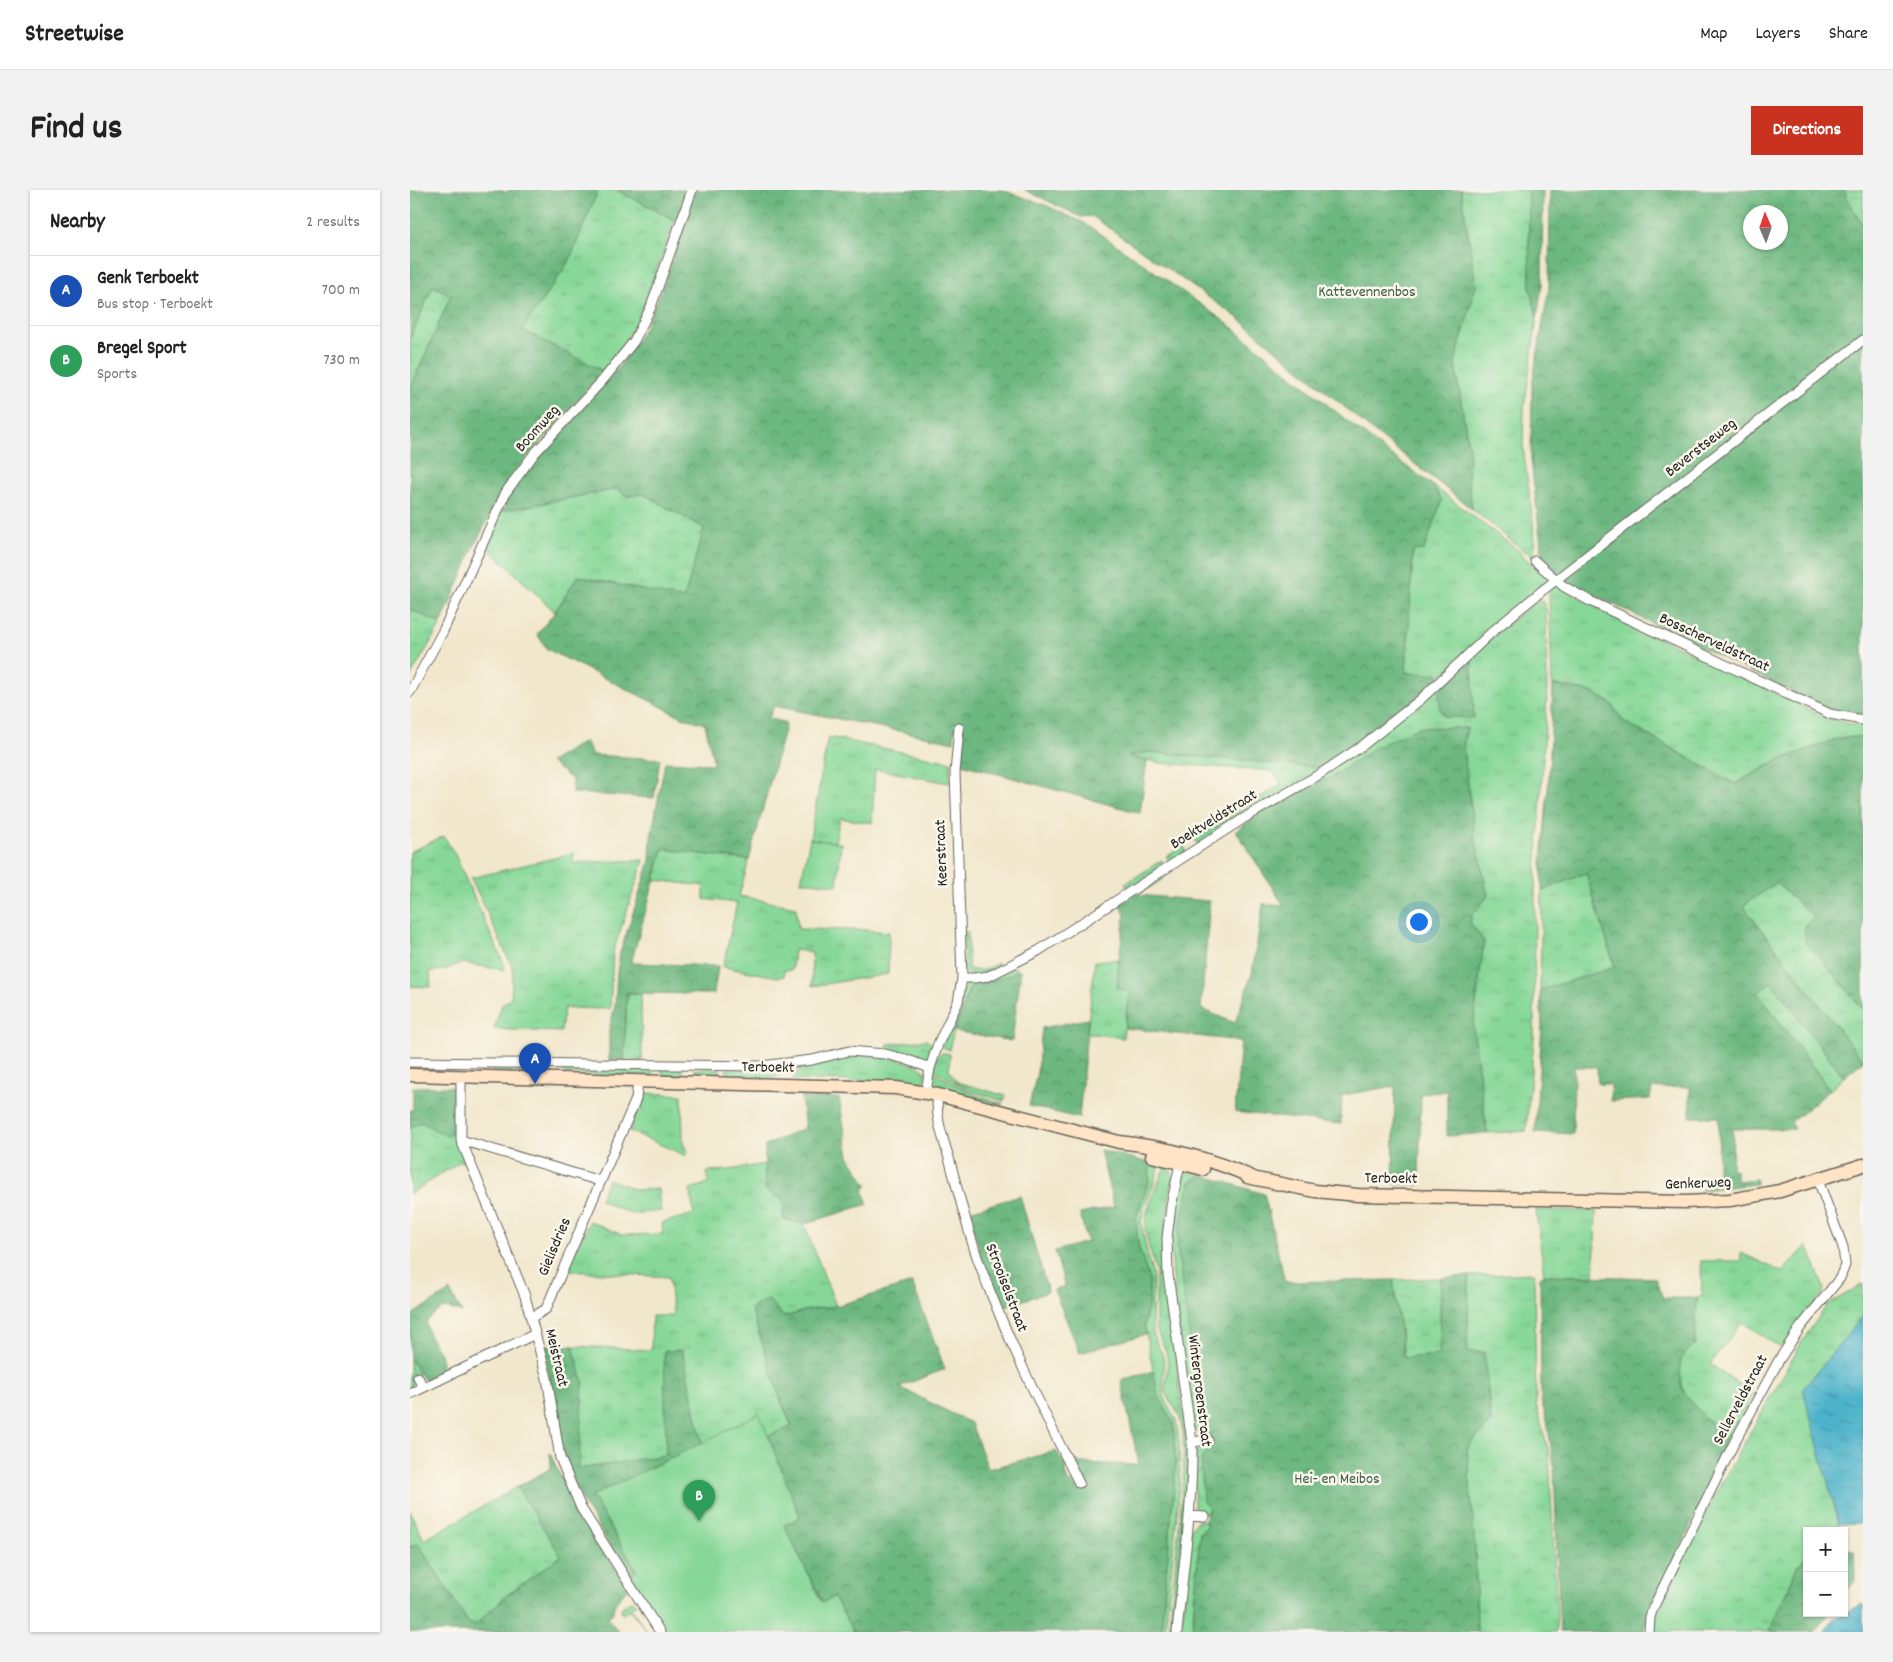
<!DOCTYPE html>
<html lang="en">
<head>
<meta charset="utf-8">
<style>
	:root { --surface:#fff; --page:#f2f2f2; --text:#222; --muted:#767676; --line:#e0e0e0; --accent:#c8321e }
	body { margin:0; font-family:Dekko,sans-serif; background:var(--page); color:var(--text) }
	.controls { position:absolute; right:15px; bottom:15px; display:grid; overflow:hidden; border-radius:0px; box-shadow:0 1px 4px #0004 }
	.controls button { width:45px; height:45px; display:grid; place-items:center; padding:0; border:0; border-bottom:1px solid var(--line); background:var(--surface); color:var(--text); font:25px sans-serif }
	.compass { position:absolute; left:1333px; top:15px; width:45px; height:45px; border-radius:50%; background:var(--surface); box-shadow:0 1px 4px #0004; rotate:358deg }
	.you { position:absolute; left:1008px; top:731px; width:18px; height:18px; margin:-12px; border:4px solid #fff; border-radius:50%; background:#1a73e8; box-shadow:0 0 0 8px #1a73e833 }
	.badge { display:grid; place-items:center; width:32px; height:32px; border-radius:50%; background:var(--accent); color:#fff; font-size:16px; font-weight:700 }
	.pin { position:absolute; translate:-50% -41px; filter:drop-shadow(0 1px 2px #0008) }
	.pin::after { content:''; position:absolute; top:26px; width:18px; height:15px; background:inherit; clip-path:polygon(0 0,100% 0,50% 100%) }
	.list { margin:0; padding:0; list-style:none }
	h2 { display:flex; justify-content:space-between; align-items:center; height:65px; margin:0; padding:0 20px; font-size:21px }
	h2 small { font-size:16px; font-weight:400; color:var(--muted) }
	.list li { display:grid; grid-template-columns:32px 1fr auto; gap:15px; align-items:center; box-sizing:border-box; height:70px; padding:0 20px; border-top:1px solid var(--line) }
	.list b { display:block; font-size:19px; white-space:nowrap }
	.list p { margin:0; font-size:16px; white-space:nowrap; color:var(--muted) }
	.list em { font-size:16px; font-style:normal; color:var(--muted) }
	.map { position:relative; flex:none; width:1453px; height:1442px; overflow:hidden; border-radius:0px }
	header { display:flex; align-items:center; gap:30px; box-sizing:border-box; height:70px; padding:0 25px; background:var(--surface); border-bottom:1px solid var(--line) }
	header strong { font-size:24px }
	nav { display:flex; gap:28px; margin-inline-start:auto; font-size:18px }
	.intro { display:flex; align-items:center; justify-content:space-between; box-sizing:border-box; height:120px; padding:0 30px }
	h1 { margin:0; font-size:35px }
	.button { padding:12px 22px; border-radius:0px; background:var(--accent); color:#fff; font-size:18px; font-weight:700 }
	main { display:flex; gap:30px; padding:0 30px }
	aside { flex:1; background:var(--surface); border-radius:0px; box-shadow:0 1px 4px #0004 }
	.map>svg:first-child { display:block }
	.grass { fill:url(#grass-tufts); stroke:#527a5a }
	.forest { fill:url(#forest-crowns); stroke:#446a4e; fill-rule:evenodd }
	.green { fill:#87d898; stroke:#527a5a }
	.water { fill:url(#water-ripples); stroke:#346773 }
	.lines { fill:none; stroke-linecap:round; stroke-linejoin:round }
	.minor-casing { stroke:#67635a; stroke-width:11 }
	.secondary-casing { stroke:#67635a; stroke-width:15 }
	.minor { stroke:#fff; stroke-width:9 }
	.secondary { stroke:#ffe4c6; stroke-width:12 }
	.labels { text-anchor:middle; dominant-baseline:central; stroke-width:5; stroke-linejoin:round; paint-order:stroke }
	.park-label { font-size:16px; fill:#415e47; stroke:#fbf7ec }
	.street-label { font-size:16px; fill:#1c1c1c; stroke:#fbf7ec }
</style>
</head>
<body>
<header>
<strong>Streetwise</strong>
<nav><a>Map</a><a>Layers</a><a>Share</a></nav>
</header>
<div class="intro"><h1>Find us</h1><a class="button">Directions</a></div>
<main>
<aside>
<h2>Nearby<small>2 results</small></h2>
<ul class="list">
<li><span class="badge" style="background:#1a4fb4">A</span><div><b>Genk Terboekt</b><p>Bus stop · Terboekt</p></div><em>700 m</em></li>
<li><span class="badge" style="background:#2e9e5b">B</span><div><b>Bregel Sport</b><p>Sports</p></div><em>730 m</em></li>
</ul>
</aside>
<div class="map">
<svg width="1453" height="1442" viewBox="0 0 1453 1442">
	<defs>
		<pattern id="grass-tufts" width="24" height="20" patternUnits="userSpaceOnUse" patternTransform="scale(1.25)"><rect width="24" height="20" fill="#87d898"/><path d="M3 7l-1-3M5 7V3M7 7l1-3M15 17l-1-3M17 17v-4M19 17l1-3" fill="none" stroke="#74b982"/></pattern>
		<pattern id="forest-crowns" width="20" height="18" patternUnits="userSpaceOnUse" patternTransform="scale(1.25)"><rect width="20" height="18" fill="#6db880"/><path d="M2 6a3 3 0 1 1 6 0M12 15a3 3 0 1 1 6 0" fill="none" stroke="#599568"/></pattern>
		<pattern id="water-ripples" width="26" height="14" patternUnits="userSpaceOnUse" patternTransform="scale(1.25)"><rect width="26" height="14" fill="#4bb2ca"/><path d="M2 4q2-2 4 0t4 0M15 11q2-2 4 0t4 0" fill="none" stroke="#3e90a3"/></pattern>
	</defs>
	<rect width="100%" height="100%" fill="#fbf7ec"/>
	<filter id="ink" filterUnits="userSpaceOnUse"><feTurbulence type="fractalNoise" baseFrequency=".02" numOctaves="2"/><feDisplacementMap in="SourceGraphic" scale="10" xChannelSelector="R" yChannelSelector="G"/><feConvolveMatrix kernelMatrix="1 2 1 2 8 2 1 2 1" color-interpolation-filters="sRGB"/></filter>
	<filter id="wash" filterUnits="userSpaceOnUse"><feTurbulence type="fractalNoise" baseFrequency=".0096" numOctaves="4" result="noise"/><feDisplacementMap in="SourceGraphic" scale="20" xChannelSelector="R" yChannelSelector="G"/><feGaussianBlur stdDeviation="1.12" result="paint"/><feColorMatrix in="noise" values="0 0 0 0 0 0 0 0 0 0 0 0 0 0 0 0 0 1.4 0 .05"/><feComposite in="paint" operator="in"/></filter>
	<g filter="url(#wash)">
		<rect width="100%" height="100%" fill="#f1e7cc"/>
		<path class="grass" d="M188,0H207L265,30L228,130L203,170L193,181L112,140L159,71Z
			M1051,0H1118L1120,96L1127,128L1114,219L1113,256L1123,332L1125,367L1114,361L1062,319L1058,289L1059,262L1045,173L1066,95Z
			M1434,0H1453V38Z
			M23,96L41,105L0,200V148Z
			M1021,294L1110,362L1111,365L1141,389L1028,488L996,484L1003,361L1032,310Z
			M208,299L217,306L233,304L294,338L274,409L168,386L145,422L75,355L92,321Z
			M1147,395L1186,417L1414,527L1441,534H1453V546L1426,549L1369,570L1325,594L1213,531L1201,513L1181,502L1142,494L1139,403L1142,398Z
			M1127,410L1134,412L1136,418L1137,505L1125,703L1124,848L1116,941L1077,943L1063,837L1074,751L1060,733L1062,725L1078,706L1065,647L1053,557L1057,538L966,557L921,588L901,593L1065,462Z
			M0,419L31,434L0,487Z
			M418,547L541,572L539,593L465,579L462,633L430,628L425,652L400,649Z
			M739,562L913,578L788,654L784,650L871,594L863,581L750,573L717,566Z
			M34,646L45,665L94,774V780L52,773L34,780L20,781L21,797L0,796V662Z
			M774,656L776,662L761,672L756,667Z
			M253,659L339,670L329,706L386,717L388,739L456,740L479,742L478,784L402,796V762L384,760L382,780H374V786L368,787L313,777L327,713L294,709V696L245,690Z
			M164,663L163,673L234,670L203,762L200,819L154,818L151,842L84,839L92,815L101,808L103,779L61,688Z
			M752,670L754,676L718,699L715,694Z
			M1176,683L1205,778L1130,800L1132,701Z
			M751,686L753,689L705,719L704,716Z
			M1366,693L1404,727L1396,754L1414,772L1453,819V871L1333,716Z
			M554,742H558V778C569,784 578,778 588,773V778C578,782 561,791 554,780Z
			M709,769L707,798L719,802L713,848L677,843L685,771Z
			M605,777L608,782L582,791L565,795L559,799C553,819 542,839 540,860L532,857L546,827L554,798L556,794Z
			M1361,792L1434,887L1420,900L1348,803Z
			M217,803L231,804L232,871L214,870Z
			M516,850L525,856L519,874L481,864L477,859L478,854Z
			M533,863L540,864L539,880L547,892L596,906L594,911L561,901L526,881L524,879L528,865Z
			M448,864C469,867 499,867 516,882L514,892L504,896L460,891L383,890C386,871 433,865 448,864Z
			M72,877H120L118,882L83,883L82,879L76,878V882Z
			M152,877L245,878L242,886L157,884L154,882Z
			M368,877L370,878L371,883L365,888H320L316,879Z
			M273,878L272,887L254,886L251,879Z
			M310,878V887H289L284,879Z
			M523,882L565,905L593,914L592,915L527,899L522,892Z
			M40,897H48V953L54,971L52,973L51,971L0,1004V938L11,932L37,946L44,941V901Z
			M234,903L272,905L273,953L278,963L274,966L272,964L219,941Z
			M740,973L749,977L742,999L733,1019L731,1034L743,1088L742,1133L744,1147L754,1168L753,1201L756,1212L766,1230L769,1252L770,1293L755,1442H751L766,1274L763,1233L748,1205L734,1134L739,1113V1089L728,1055L726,1028L739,991Z
			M355,974V999L375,1012L373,1029L394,1034L426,1116L398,1120L373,1127L342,1119L371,1211L382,1237L358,1246L390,1327L191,1309L292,1253L272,1160L255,1161L256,1266L168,1279L173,1192L163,1156L241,1160L242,1126H263L259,1087L160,1081L165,1061L180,1031L212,1045L253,1044L252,1033L284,1024L280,1000L300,992L296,984L300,981L319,980Z
			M755,976L760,977L763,987L753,1051V1065L779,1272L763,1442H759L774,1282L773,1243L769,1225L757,1206L755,1199L758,1173L756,1162L746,1139V1082L735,1041L737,1021Z
			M779,982L792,985L780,992L781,1158L784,1185L799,1242L798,1246L788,1244L783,1238C778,1200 740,1000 779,982Z
			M198,989L227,1000L248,999L251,1021L222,1024L190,1010Z
			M1126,1020L1186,1021L1184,1086L1134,1085Z
			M1397,1056L1414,1098L1413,1103L1371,1158L1332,1132L1300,1174L1344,1204L1319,1253L1279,1210L1271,1196L1270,1169L1285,1154L1287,1108L1292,1106L1291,1071H1331V1063L1372,1082Z
			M1124,1083L1126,1214L1139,1263L1147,1424L1146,1442H1067L1065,1360L1057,1257L1081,1232L1074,1162H1057L1059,1086Z
			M1031,1088L1029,1165L994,1168L983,1090Z
			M1453,1094V1126L1393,1199L1429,1334L1422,1341H1397V1365L1388,1376L1359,1442H1243L1246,1426L1307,1301L1393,1150L1417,1115Z
			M0,1169L9,1184L3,1187L4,1193L0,1198Z
			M799,1254V1318L797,1323L790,1322L784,1317V1310L786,1262L792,1256Z
			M107,1297L152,1366L97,1405L65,1435L59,1434L8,1353L0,1357V1321L14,1350Z
			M795,1330L797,1337L790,1342L782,1442H771L781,1339L786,1332Z
			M221,1411L227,1413L221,1418L238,1442L219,1419L213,1424L211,1419L213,1416Z"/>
		<path class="forest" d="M0,0H90L97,3L98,0H188L159,71L112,140L193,181L99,288L65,354L31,434L0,419V200L41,105L23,96L0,148Z
			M207,0H278L270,27L265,30Z
			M285,0H592L635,15L674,33L718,63L814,131L971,258L1021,294L1032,310L1014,360L1003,361L996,483L1028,484V488L997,515L913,578L739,562L719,566L737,570L730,623L552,574L554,540L544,539V552L364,516L359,528L376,533L339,670L253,659L221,773L308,776L304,804L217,803L214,870H199V839L205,816L207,782L210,763L240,671L241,647L255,572L304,574L295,534L272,527L137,459L127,444L145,422L168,386L274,409L294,338L233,304L217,306L207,299L92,321C115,266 166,229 204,183C248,131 264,63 285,0Z
			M615,0H1051L1066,95L1045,173L1059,262L1058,289L1062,319L962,240L828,128L682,26L671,27Z
			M1118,0H1133L1132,94L1127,128L1120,96Z
			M1140,0H1434L1453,38V524L1421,521L1158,392L1133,373L1121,269L1122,194L1139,98ZM1340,22H1370V52H1340Z
			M1062,470L1064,528L1035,527L1030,520L1029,500Z
			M1143,495L1181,502L1201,513L1213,531L1325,594L1369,570L1426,549L1453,546V819L1414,772L1396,754L1394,737L1404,727L1366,693L1333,716L1453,871L1434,887L1361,792L1348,803L1420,900L1381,932L1385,939H1323L1322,979L1326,980V991L1346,989V994L1291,1000L1308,986L1309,927H1280V897L1242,898L1240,909L1201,911L1200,894H1188L1187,877H1164L1163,944L1125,942L1132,836L1130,800L1205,777L1176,683L1132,701V669L1139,586Z
			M1010,537L1057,538L1053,557L1065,647L1078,706L1062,725L1060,733L1074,751L1063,837L1077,943L1037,946V901L1011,904L1009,995L983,993L985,896L932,905L931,934L825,922L831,851L715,838L719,802L707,798L709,769L715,724L711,716L727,705L800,711L791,819L825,833L842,784L853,714L874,716L826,641L854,620L901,593L921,588L966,557Z
			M175,551L182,565L250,569L244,608L162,603V589L140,572Z
			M611,780L602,851L544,841L554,818L559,799L565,795L582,791Z
			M678,829L669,928L619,916L627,883L632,838Z
			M3,897H40L44,901V941L37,946L11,932L0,938V920H3Z
			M391,907L429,908L439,966L458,996L453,1000L458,1014L394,1034L373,1029L374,1012L355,999V956L395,938Z
			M690,960L740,973L739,991L726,1028L728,1055L739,1089V1113L734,1134L736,1144L670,1163L644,1100L655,1097L645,1061L677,1052L670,1024L704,1017Z
			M792,985L854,1004L875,1092L983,1090L994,1168L1029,1165L1031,1088L1059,1086L1057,1162H1074L1081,1232L1057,1257L1065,1360L1067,1442H782L790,1342L797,1337L795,1330L799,1318L793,1312L791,1269L799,1259V1243L792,1240L767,1057L769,1038L780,992Z
			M610,1006L638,1102L592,1117L571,1066L559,1021Z
			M1134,1085L1245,1088L1253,1108H1287L1285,1154L1270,1169L1271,1196L1279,1210L1319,1253L1234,1436V1442H1150L1144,1276L1137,1231L1131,1210L1130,1087Z
			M502,1093L535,1179L489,1197L561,1233L578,1279L646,1261L656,1276L655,1282L658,1292L665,1295L667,1298L675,1294L664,1269L671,1273L729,1275L711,1190L744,1181L748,1205L763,1233L766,1274L751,1442H443L424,1407L413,1413L374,1335L390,1327L358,1246L382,1236L371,1211L341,1119L358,1109L374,1127L398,1120L426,1116Z
			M40,1101L52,1123C31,1115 32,1117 16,1132L19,1145L30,1164L34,1183L19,1191H15L0,1169V1126Z
			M136,1155L163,1156L173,1192L169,1279L256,1265L254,1161L272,1160L292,1253L182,1306L227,1381L219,1386L175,1316L161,1286L153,1261L137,1174Z
			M140,1263L159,1306L218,1398C211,1406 203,1412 203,1423L197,1427L209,1442H0V1357L8,1353L59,1434L65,1435L97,1405L151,1366L107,1297L141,1278Z
			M1434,1358L1444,1361L1445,1391L1434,1404Z
			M1397,1365V1423H1419L1404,1442H1359L1388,1376Z"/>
		<path class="green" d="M400,649L431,653L427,695L391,691Z
			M349,1223L390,1327L374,1335L412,1413L424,1407L443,1442H258L230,1406L219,1386L227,1381L182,1306L292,1253Z"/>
		<path class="water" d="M1453,1126V1333L1429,1334L1393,1199Z
			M1453,1414V1442H1414L1423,1429Z"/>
	</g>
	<g filter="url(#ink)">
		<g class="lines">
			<defs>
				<path id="minor" d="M1125,371L1153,396L1180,411L1420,524L1453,530
					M0,502L33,441L96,302L124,264L193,190L224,151L241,117L282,0
					M552,788H564L579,786L628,761L836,627L910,584L952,556L1010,510L1083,441L1133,400L1453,150
					M0,872L351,876L402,870L439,861L475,864L495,869L520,878
					M51,887V950L115,1106L137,1188L150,1268L171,1318L250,1442
					M516,902L520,878L528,854L548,812L552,788L545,583L549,538
					M528,905C524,927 535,953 541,975C549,1006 557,1037 567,1067C595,1145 632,1219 669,1293
					M51,950L190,991
					M121,1128L136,1119L226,909L228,891
					M8,1187L13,1198
					M0,1204L125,1144
					M782,1252L798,1250
					M779,1326L795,1327
					M767,1442C773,1379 783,1316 782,1252L758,1085L757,1048L761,1016L771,969
					M1239,1442L1240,1427L1243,1418L1325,1251L1369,1170L1390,1138L1430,1088L1435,1075L1433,1057L1408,990"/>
				<path id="secondary" d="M0,885L486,898L528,905L709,952C754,957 802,969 844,988
					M742,966L793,979
					M837,987L905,1001L948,1005L1275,1012L1320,1010L1370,1001L1453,975"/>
			</defs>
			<use href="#minor" class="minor-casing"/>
			<use href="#secondary" class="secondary-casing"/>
			<use href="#minor" class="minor"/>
			<use href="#secondary" class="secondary"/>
		</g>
	</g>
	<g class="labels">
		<g class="park-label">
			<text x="957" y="102">Kattevennenbos</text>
			<text x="927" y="1289">Hei- en Meibos</text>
		</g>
		<g class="street-label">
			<text transform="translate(128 239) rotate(-48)">Boomweg</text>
			<text transform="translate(1291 258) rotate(-38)">Beverstseweg</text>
			<text transform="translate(1304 453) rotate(25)">Bosscherveldstraat</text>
			<text transform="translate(804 630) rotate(-32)">Boektveldstraat</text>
			<text transform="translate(532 663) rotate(-92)">Keerstraat</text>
			<text transform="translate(358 878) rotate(1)">Terboekt</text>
			<text transform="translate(981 989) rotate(1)">Terboekt</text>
			<text transform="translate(1288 994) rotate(-2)">Genkerweg</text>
			<text transform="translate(145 1057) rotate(-67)">Gielisdries</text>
			<text transform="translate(596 1098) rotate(69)">Strooiselstraat</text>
			<text transform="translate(146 1168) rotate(77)">Meistraat</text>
			<text transform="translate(789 1201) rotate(83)">Wintergroenstraat</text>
			<text transform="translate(1331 1210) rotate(-62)">Sellerveldstraat</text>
		</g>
	</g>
</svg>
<div class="controls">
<button>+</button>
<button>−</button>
</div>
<svg class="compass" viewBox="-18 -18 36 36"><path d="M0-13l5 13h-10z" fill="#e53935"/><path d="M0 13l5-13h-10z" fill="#767676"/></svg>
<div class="you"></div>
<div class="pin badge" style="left:125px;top:894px;background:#1a4fb4">A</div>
<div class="pin badge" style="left:289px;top:1331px;background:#2e9e5b">B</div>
</div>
</main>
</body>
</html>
